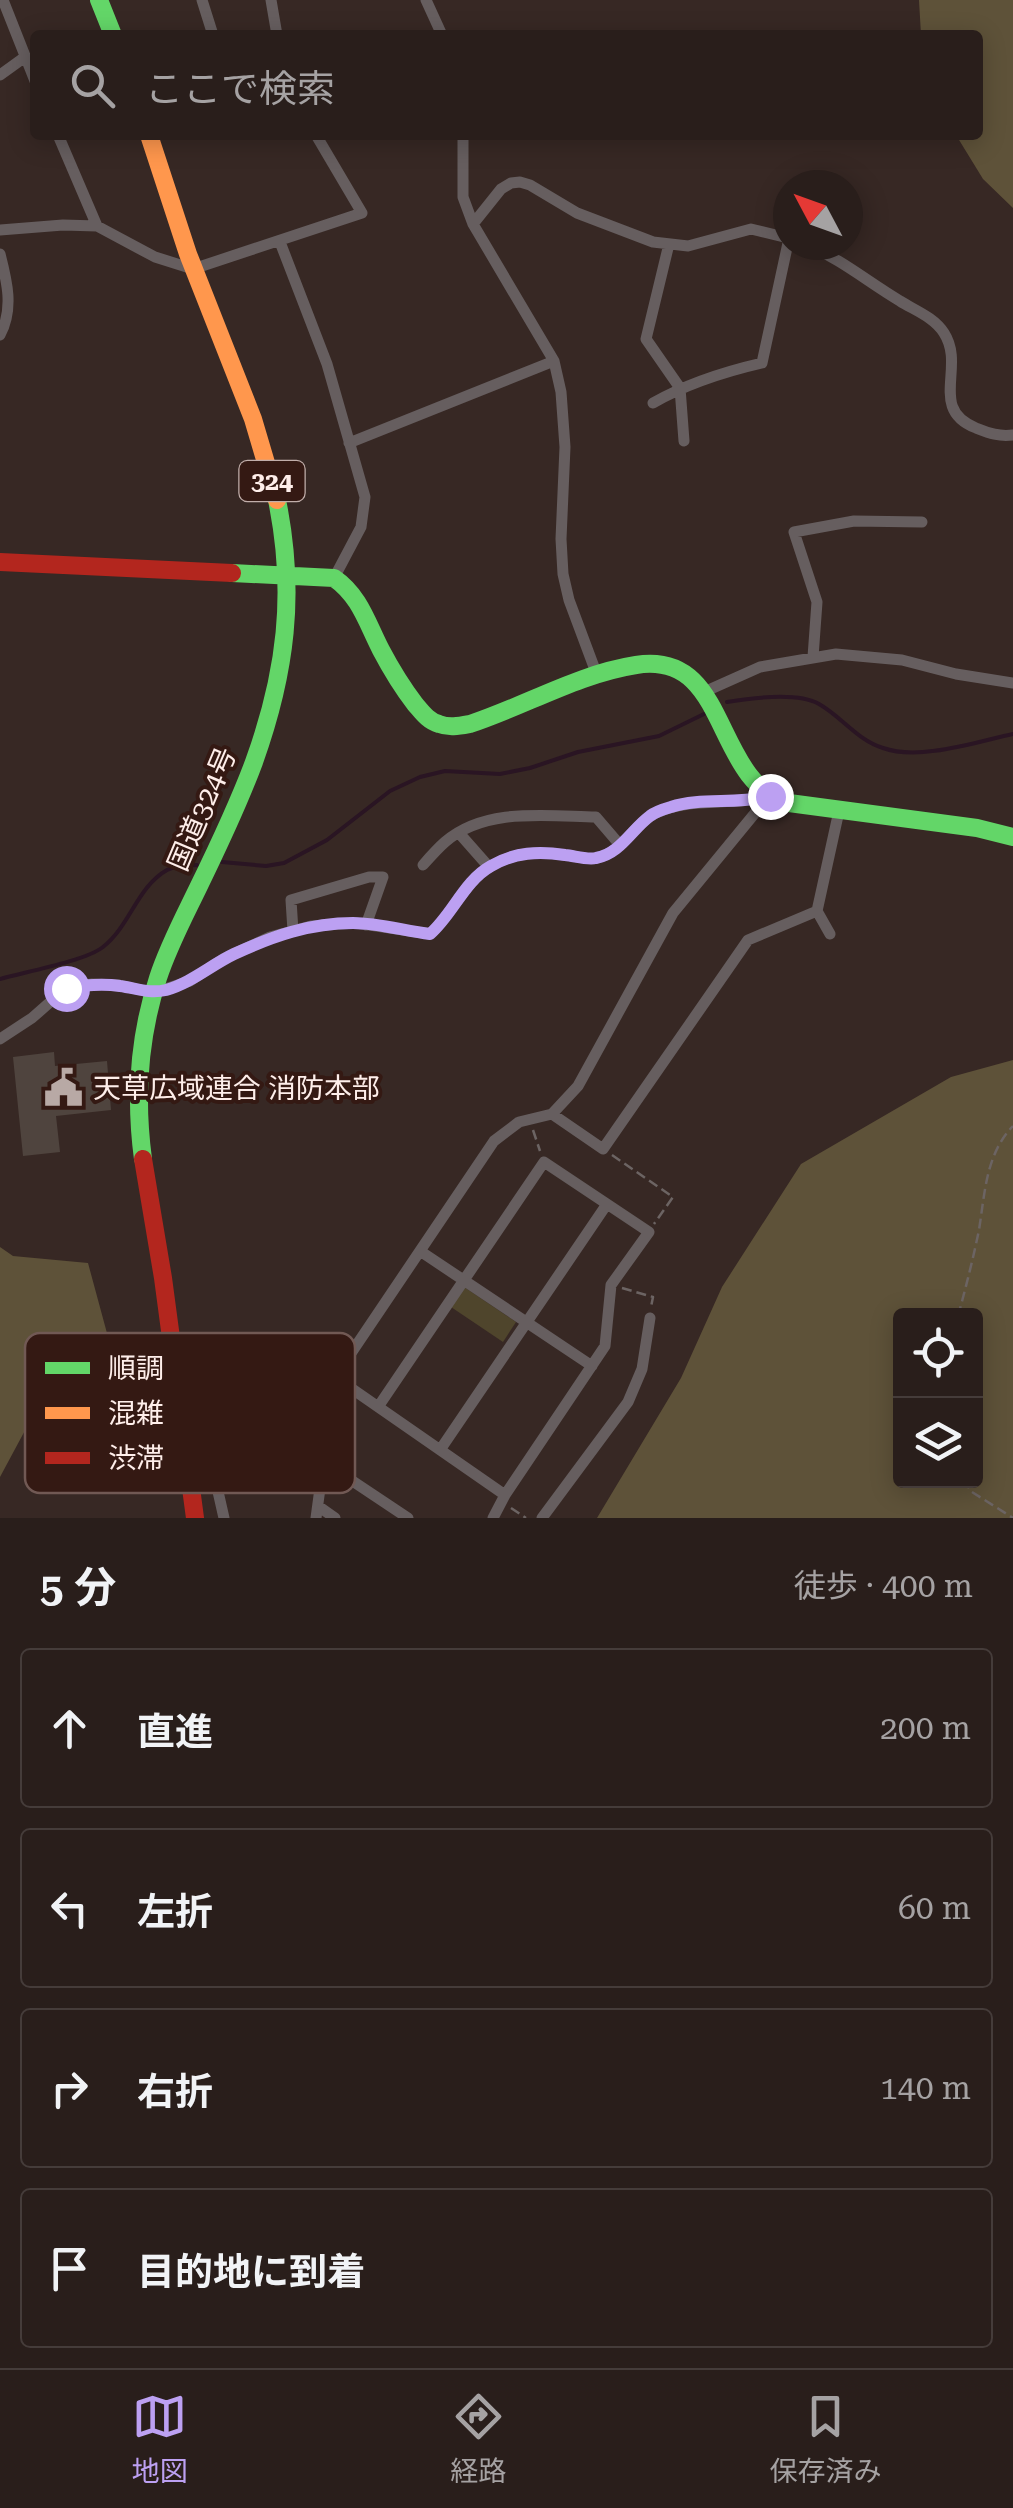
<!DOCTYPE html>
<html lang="ja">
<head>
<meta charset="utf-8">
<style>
	:root { --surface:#291e1b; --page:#312724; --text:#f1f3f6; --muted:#a5a2a3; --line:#453c3a; --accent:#bca0f2 }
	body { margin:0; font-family:"Roboto Serif","Noto Sans JP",serif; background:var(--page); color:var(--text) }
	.controls { position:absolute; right:30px; bottom:30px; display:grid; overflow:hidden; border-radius:10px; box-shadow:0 5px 25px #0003 }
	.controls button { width:90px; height:90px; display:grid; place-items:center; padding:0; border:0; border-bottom:2px solid var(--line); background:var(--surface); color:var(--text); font:50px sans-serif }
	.compass { position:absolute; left:773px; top:170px; width:90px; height:90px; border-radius:50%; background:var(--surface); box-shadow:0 5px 25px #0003; rotate:311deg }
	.stop { position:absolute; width:30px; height:30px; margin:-22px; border:8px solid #bca0f2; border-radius:50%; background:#fff }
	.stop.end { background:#bca0f2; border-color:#fff; box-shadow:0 2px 10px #0008 }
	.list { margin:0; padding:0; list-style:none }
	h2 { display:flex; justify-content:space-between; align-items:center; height:130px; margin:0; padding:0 40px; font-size:42px }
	h2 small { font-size:32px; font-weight:400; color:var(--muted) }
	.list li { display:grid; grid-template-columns:65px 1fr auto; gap:30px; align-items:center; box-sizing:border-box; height:160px; margin:0 20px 20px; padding:0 20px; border:2px solid var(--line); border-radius:10px }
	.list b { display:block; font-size:38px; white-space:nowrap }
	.list em { font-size:32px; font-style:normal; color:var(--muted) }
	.icon { flex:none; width:55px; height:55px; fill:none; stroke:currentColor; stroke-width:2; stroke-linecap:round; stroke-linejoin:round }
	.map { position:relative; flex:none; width:1013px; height:1518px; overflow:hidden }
	.search { position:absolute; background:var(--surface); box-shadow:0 5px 25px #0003; left:30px; right:30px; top:30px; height:110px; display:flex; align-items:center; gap:25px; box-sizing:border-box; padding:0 35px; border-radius:10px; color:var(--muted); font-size:38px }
	.sheet { height:850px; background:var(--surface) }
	nav { display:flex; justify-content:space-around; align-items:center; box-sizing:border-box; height:140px; border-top:2px solid var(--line); background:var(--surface); font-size:28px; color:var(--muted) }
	nav a { display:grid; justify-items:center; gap:5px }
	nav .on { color:var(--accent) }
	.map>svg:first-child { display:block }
	.green { fill:#4f452c }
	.forest { fill:#5e5239; fill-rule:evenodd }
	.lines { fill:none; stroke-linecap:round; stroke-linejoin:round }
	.stream { stroke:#2a1523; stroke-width:4 }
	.building { fill:#4f443e }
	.path { stroke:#6c6463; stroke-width:2.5; stroke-dasharray:10 5; stroke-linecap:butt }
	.street { stroke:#665e5f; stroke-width:11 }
	.fast { stroke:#63d668; stroke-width:18 }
	.slow { stroke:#ff974d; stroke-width:18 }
	.jam { stroke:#b3261e; stroke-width:18 }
	.route { stroke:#bca0f2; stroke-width:12 }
	.labels { text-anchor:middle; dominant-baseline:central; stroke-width:8; stroke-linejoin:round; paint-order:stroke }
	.shield { fill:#341913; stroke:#c1aeaa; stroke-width:2.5 }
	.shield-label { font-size:25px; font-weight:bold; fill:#feeeea }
	.street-label { font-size:28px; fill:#feeeea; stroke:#341913 }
	.poi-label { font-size:28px; fill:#feeeea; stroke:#341913; text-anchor:start }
	.key { fill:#341913; stroke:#715954; stroke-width:2.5 }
	.key-label { font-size:28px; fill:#feeeea }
</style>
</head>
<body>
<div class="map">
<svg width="1013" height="1518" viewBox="0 0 1013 1518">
	<rect width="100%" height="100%" fill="#372824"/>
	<path class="green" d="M464,1287L516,1322L503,1342L451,1307Z"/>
	<path class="forest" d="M919,0H1013V208L983,179L956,135H978V35H921Z
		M1013,1060V1518H597L681,1378L722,1287L801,1164L951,1077ZM900,1316H976V1480H900Z
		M0,1247L13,1256L88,1263L111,1348L51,1382L0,1477Z"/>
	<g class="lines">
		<path class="stream" d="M727,702C751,698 798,692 819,704C842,717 857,740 883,748C919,761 976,742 1013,734
			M222,862L266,866L284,863L327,840L390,791L420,777L445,771L500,774L530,768L578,752L659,736L704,714
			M0,979C25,972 85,961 103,947C130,926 137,887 167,870C176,865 188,866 197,865"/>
	</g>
	<path class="building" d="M54,1052L55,1066L107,1061L111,1110L56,1116L60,1152L23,1156L13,1057Z"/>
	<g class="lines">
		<path class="path" d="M533,1130L540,1151
			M612,1155L673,1197L654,1224
			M622,1288L653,1297L651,1307
			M958,1316C966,1287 973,1259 979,1230C985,1192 986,1154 1013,1126
			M963,1480L972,1492L1013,1518
			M511,1508L526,1518"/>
		<path class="street" d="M3,0L35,81
			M202,0L213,35
			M271,0L277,35
			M426,0L442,35
			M0,75L25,57
			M58,135L97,226
			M463,135V197L473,224L554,361L561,392L565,447L561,539L563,574L569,600L597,675
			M473,224L501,189L511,183L520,182L530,185L577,213L653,242L688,246L751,229L788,238
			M0,230L63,225L97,226L155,257L193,269L362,213L316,135
			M280,242L327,364L365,497L361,527L334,578
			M669,244L646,339L680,388L684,441
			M807,245C841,259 868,282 900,301C914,310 934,317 944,333C966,367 928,409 976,428C989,433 999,437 1013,435
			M0,254C7,281 14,309 0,335
			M653,403C688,383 723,372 762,363L788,243
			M349,443L554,361
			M813,657L817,602L794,532L854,521L922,522
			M704,692L760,667L836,654L902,660L956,674L1013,683
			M459,833L489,867
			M423,865C430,857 437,849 445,842C485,807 547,816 596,817L620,845
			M293,931L291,900L369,877H383L366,925
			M830,934L817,911L839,811
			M0,1039L32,1018L66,988L92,984L119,985L153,993L190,981L223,959L270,937L311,926L356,923L430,934C453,914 464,882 491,866C515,852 539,851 565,855C575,856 587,860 596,858C623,853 634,823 656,813C692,796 732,807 769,796
			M552,1114L603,1149L748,940L817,911
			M420,1251L592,1366
			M175,1363C209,1360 247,1352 281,1358C300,1362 317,1370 335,1377L505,1495
			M378,1407L544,1162L649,1232L611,1285L605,1346L505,1495L493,1518
			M185,1440H203L207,1443L224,1518
			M440,1450L607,1204
			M242,1456L323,1470
			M324,1462L408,1518
			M318,1506L335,1518
			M316,1518L335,1377L494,1141L519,1122L552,1114L578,1086L673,913L769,796
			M542,1518L628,1402L642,1369L650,1318"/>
		<path class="fast" d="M99,0L113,35
			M232,573L334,578C360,596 367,623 381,650C391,669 402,687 415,704C422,712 428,721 439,724C449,728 459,726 470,724C525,706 578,674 636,665C731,650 711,781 789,803L977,828L1013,837
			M143,1159C135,1099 139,1036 158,978C168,947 184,917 198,888C218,847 238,805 254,762C286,673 296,593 277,500"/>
		<path class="slow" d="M149,135L188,254L253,419L277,500"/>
		<path class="jam" d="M0,562L232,573
			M143,1159L163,1278L195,1518"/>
	</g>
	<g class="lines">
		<path class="route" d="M66,988C84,985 101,983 120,986C136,988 149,994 166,990C191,983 211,965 234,954C273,936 310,923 353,923C378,923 405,931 430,934C453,914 464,881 491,866C515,852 539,851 565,855C575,856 587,860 596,858C620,854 632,829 650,816C655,812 664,809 671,807C701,797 737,805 770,796"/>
	</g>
	<defs>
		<symbol id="civic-bare" viewBox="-9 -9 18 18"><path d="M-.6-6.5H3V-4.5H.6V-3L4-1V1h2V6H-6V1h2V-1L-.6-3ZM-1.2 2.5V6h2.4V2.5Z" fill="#b8a9a5" stroke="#341913" stroke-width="2.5" paint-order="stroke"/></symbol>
	</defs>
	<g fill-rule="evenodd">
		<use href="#civic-bare" x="36" y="1060" width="55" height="55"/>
	</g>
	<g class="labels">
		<rect class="shield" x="239.5" y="461" width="65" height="40" rx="8"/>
		<g class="shield-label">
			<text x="272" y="481">324</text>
		</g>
		<g class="street-label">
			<text transform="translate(202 809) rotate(-67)">国道324号</text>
		</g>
		<g class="poi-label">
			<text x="93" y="1088">天草広域連合 消防本部</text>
		</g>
	</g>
	<rect x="25" y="1333" width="330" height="160" rx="15" class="key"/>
	<rect x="45" y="1362" width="45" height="12" fill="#63d668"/>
	<rect x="45" y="1407" width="45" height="12" fill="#ff974d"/>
	<rect x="45" y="1452" width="45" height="12" fill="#b3261e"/>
	<g class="key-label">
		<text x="108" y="1378">順調</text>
		<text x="108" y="1423">混雑</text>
		<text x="108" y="1468">渋滞</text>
	</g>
</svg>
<div class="controls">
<button><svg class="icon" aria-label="locate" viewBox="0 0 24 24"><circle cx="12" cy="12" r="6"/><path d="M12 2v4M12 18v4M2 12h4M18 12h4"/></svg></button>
<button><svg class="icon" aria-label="layers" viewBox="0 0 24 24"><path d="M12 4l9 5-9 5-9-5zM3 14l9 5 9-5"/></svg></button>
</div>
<svg class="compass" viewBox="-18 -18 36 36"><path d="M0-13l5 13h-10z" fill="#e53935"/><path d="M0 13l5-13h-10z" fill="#a5a2a3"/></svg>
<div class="stop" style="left:66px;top:988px"></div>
<div class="stop end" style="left:770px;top:796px"></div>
<div class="search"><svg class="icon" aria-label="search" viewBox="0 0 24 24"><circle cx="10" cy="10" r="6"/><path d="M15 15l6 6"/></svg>ここで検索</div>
</div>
<section class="sheet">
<h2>5 分<small>徒歩 · 400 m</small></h2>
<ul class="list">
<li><svg class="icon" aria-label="ahead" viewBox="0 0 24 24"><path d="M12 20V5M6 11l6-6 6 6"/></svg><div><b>直進</b></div><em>200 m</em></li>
<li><svg class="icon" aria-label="left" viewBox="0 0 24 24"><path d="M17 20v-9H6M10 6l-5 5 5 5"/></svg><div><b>左折</b></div><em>60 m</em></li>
<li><svg class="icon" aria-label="right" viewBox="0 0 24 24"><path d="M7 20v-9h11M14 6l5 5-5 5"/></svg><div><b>右折</b></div><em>140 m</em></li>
<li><svg class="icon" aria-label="arrive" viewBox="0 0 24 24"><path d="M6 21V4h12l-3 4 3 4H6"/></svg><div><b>目的地に到着</b></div></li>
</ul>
</section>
<nav>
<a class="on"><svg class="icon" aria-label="map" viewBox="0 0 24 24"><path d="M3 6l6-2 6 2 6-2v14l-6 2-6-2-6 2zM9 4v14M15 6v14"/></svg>地図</a>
<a><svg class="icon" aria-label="directions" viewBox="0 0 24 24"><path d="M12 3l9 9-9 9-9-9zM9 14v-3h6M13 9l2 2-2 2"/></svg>経路</a>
<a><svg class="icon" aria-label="saved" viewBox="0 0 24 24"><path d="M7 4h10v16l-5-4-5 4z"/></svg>保存済み</a>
</nav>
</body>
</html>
